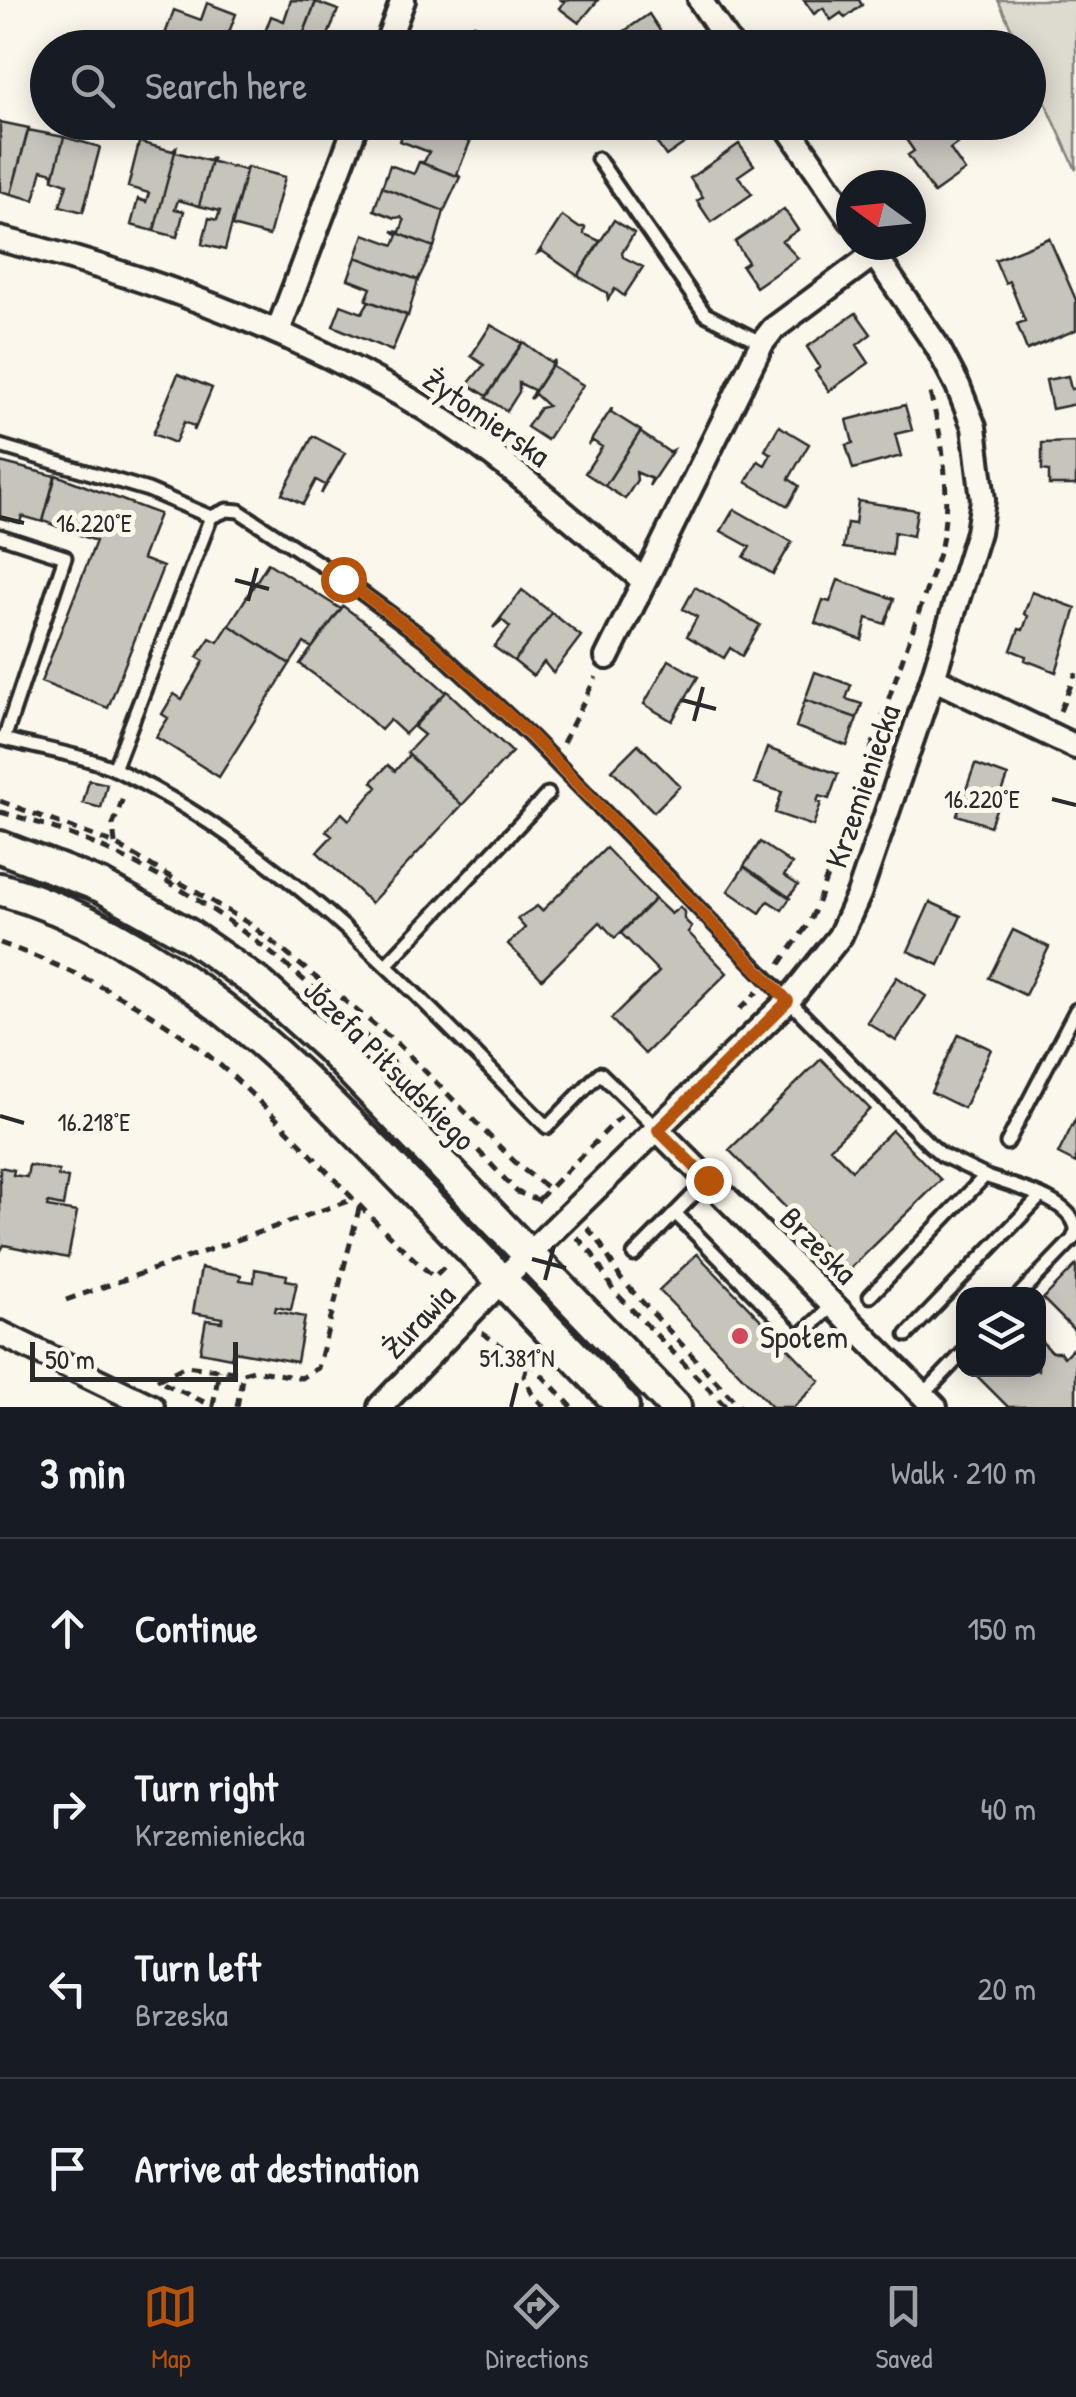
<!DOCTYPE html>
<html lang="en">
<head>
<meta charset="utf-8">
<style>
	:root { --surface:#171b24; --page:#20242c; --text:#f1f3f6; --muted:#9ea1a6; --line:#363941; --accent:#b45309 }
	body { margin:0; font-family:"Patrick Hand",sans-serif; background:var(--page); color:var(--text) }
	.controls { position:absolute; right:30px; bottom:30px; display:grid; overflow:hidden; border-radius:20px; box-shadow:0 5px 25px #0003 }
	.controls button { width:90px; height:90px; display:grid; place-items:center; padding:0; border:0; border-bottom:2px solid var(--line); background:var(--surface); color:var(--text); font:50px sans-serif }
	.compass { position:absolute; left:836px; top:170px; width:90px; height:90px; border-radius:50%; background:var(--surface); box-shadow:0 5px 25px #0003; rotate:285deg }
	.scale { position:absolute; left:30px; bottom:25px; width:208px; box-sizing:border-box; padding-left:10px; border:5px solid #2b2b2b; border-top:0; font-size:28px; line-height:35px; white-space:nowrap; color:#2b2b2b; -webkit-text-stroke:8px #fbf7ec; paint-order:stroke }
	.stop { position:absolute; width:30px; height:30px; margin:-22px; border:8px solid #b45309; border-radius:50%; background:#fff }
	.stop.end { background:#b45309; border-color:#fff; box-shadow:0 2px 10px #0008 }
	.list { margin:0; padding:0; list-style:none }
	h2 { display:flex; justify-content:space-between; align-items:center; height:130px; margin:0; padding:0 40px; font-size:42px }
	h2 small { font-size:32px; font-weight:400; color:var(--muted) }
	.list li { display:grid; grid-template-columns:65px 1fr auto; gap:30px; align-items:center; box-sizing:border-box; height:180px; padding:0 40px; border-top:2px solid var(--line) }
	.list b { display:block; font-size:38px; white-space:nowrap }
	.list p { margin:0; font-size:32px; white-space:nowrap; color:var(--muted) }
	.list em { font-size:32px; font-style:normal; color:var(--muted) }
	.icon { flex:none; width:55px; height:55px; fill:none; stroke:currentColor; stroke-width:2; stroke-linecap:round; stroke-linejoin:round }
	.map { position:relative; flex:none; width:1076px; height:1407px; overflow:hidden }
	.search { position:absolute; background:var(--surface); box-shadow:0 5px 25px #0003; left:30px; right:30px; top:30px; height:110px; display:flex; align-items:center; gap:25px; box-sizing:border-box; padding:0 35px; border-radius:55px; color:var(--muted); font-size:38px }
	.sheet { height:850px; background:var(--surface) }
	nav { display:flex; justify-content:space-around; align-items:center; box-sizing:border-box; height:140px; border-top:2px solid var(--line); background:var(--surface); font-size:28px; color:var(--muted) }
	nav a { display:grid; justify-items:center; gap:5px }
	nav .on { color:var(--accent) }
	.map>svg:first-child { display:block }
	.green { fill:#dddad0; stroke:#84827e; stroke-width:2.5 }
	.building { fill:#c7c4bc; stroke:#2b2b2b; stroke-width:2.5 }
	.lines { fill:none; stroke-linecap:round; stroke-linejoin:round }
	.lane-casing { stroke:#2b2b2b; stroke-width:19 }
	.street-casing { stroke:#2b2b2b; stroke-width:30 }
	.secondary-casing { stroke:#2b2b2b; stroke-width:38 }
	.path { stroke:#2b2b2b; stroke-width:5; stroke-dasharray:10 8; stroke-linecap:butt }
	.lane { stroke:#fbf7ec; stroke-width:11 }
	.street { stroke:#fbf7ec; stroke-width:22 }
	.secondary { stroke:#fbf7ec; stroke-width:30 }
	.route { stroke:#b45309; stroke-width:12 }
	.ticks { fill:none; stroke:#2b2b2b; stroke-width:4 }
	.poi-dot { fill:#d1495b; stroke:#fbf7ec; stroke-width:4 }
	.labels { text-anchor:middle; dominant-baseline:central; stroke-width:10; stroke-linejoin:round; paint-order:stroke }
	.street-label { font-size:32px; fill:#2b2b2b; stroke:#fbf7ec }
	.poi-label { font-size:32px; fill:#2b2b2b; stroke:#fbf7ec; text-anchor:start }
	.ticks-label { font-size:25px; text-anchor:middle; fill:#2b2b2b; stroke:#fbf7ec; stroke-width:10; stroke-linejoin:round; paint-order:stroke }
</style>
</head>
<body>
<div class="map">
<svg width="1076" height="1407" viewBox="0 0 1076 1407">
	<rect width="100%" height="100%" fill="#fbf7ec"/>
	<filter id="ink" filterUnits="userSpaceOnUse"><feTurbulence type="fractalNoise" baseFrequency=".01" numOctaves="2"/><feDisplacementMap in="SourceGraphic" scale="20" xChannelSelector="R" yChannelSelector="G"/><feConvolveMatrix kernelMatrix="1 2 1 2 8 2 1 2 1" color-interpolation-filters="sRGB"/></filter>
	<g filter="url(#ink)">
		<path class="green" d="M998,0H1076V170L1029,66L1028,48L1020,47Z"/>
		<path class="building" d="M291,0L316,1L298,48H259L271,16L284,21Z
			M561,0H598L579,23L559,8L564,2Z
			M804,0H859L862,5L845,18L841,13L831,20L823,8L814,14Z
			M316,2L338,10L327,38L340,43L338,48H298Z
			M207,3L236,14L223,48L196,39L193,48L161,45L174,10L201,20Z
			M649,14L663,35L648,48H600Z
			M472,24L511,41L508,40L505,48H436L444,28L473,39L477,28Z
			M0,122L29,128L11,194L0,191Z
			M407,122H418L470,142L457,174L460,177L419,162H424L429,152L400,141Z
			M418,122H476L470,142Z
			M652,122H703L707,128L666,156L652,136L658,132Z
			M733,122L751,124L726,141L720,131Z
			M894,122H944L958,143L950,149L965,171L934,193L908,155L914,151Z
			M28,130L64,137L53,179V173L42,170L34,200L11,194Z
			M64,137L100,147L83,212L60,206L67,184L53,179Z
			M140,139L142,143L173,151L176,148L154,231L131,225L138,199L146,202L149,193L128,187Z
			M739,144L754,165L738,176L752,194L711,222L697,201L703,197L690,178Z
			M176,148V152L209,161L212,157L199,206L178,200L175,209L184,211L177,237L154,231Z
			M212,157L213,162L245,170L247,167L225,250L202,244L209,218L217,220L220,211L199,206Z
			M419,162L460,177L444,211L382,187L390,165L414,174Z
			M247,167L285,177L269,236L232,226Z
			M382,187L444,211L434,247L392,231L400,232L404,221L401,217L395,218L374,210Z
			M784,209L798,230L782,241L798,258L756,287L742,266L748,262L735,242Z
			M562,216L578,227H585L584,234L600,241L578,276L542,251L538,253Z
			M614,220L634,233L622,253L623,257L643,267L624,296L615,289L608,299L607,293L578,276Z
			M392,231L434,247L418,280L356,257L364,234L394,245L398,235Z
			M1049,238L1076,300V330L1027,350L1017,324L1025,321L1009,281L1005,283L995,260Z
			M356,257L418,280L408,316L366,300L371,288L348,279Z
			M369,301L407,315L392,351L333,326L341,305L362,313Z
			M856,313L871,334L857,345L869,363L829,391L815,371L820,367L807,347Z
			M491,325L522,343L487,396L468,384L484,365L471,356Z
			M523,342L552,363L555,360L531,397L534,390L519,383V392L507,411L486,398Z
			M554,362L553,367L583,385L547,440L527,427L540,408L548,406L535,394L530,399Z
			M178,374L212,388L194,431V426L184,422L175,443L153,434Z
			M1068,376L1071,389L1076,388V404L1052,409L1046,380Z
			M905,405L912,430L895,434L901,456L853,469L846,445L853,443L847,420Z
			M612,408L611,412L641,431L605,486L585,473L602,447L593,441L588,445Z
			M779,426L809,444L789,479L799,486L788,506L746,482L758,461L765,465L771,454L765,450Z
			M640,432L669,452L673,450L649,486L652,479L636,472L637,480L625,499L605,486Z
			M313,436L345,453L321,494L325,485L316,480L303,504L282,494Z
			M1076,442V485H1049V471L1042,470V443Z
			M0,462L55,476L43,522L22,516L20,523L0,518Z
			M56,475L159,514L142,559L163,567L108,708L41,682L96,541L43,521Z
			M858,501L917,510L913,536L894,532L892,555L843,548L847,523L855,524Z
			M734,509L792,542L773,574L744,557L750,547L721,531Z
			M268,563L341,609L312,648L304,643L290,664L229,625Z
			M838,580L894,599L885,624L867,618L862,640L815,623L823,600L830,602Z
			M695,587L760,625L742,656L730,648L724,658L687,636L697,617L683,609Z
			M522,590L552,613L514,661L494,647L510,627L502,620L493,628Z
			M1032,592L1076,608L1056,672L1025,660L1026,656L1011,650L1019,629L1023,630L1028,616L1024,614Z
			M343,606L386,638L446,692L405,734L390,720L381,730L351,702L300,664Z
			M552,613L581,636L553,673L544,662L533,676L514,661Z
			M229,625L290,664L219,777L156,737L168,718L162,714L174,694L182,699L204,661L197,657L210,638L218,642Z
			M669,660L698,677L672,721L644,704Z
			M815,672L851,685L846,699L862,704L857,718L805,700Z
			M447,691L512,752L462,805L407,753L424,735L414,727Z
			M805,700L857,718L847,746L796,727Z
			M638,744L680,786L654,812L612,770Z
			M767,748L838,774L829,799L819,796L817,802L821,803L813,826L775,813L782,792L755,783Z
			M409,755L462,805L371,903L317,852L332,836L326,831L342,813L349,820L377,787L372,782L388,765L395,771Z
			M975,764L1008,776L990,826L957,815Z
			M89,780L107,784L101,808L83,803Z
			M760,842L792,864L784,876L798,885L789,897L744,866Z
			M606,848L655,899L615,938L600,922L542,979L508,944L525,928L517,919L537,906L542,911Z
			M744,867L790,898L782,910L768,901L760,913L728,891Z
			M655,899L671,914L680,907L684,912V919L692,927L688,932L727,973L645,1054L611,1019L659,972L621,933Z
			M930,902L961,916L939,965L908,951Z
			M1013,930L1049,947L1025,995L989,978Z
			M897,977L926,996L896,1041L867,1022Z
			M959,1034L991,1049L964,1108L931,1092Z
			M821,1059L870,1109L830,1148L852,1170L892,1130L941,1180L848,1271L729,1150Z
			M1076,1118V1163L1058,1154Z
			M29,1165L59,1171L58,1176L68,1178L63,1206L48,1203L47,1207L77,1212L68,1258L4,1245L0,1252V1167L14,1170L13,1175L27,1177Z
			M697,1254L820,1381L794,1407H772L659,1290Z
			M1076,1265V1339L1074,1330L1043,1299Z
			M201,1268L241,1275L240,1280L254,1282L255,1269L287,1275L286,1280L297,1282L291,1310L276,1307L275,1311L305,1317L297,1362L233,1351L231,1358L200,1352L206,1320L222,1322L223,1318L193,1313Z
			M1038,1338L1052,1352H1060L1064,1357L1076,1345V1407H1008L971,1370H1038Z"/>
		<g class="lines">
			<defs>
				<path id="lane" d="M598,159L705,314L762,343
					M0,446L148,490L211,517L227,510L239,511L343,579L426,640L531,737L928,1143L942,1155L985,1176L870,1296
					M0,536L65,557L4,739
					M0,738C36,748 84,755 117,770C288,852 416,995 547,1127L600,1073L658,1130
					M114,769L211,517
					M386,965L548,794
					M1007,1143L1076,1010
					M985,1176C1010,1186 1070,1198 1076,1228
					M675,1213L798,1338L833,1305
					M634,1255L708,1180
					M1020,1294L1073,1239L1076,1231
					M907,1335L1040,1197
					M923,1395L964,1352"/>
				<path id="street" d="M700,0L732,48
					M385,48L403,0
					M784,122L851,220
					M0,239C141,274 276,323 402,395C490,445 566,515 643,580
					M278,331L357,122
					M607,657L762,343L773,329L874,254
					M933,678L1076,747
					M658,1130L935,1407
					M0,1333L152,1407
					M380,1407L502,1280L788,1001L840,936L859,894L933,678L978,532L983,500L974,427L958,386L937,346L868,245"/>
				<path id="secondary" d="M0,847L101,886L187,934L260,985L329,1047L675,1407
					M0,889C172,938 298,1070 418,1194C486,1265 555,1335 623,1407"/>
			</defs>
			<use href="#lane" class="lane-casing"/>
			<use href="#street" class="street-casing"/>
			<use href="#secondary" class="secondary-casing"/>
			<path class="path" d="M1060,711L1076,673
				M563,743L596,677
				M0,801L115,844L250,924L398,1044L521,1168L548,1188
				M0,812C215,866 371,1036 517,1192L541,1201
				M115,844L113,825L124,795
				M0,943C78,971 158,1011 221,1066C296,1132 359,1212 434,1277L446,1265
				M780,964L809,923L817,905L940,551C952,497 944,442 929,390
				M740,1009L757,992
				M539,1199L621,1116
				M587,1228L599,1241L621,1279L740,1407
				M577,1237L593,1255L613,1290L726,1407
				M66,1300L354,1199
				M482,1333L535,1368L572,1407
				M531,1351L524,1376L532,1394L544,1407
				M157,1380L186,1366L243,1373L253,1370L301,1378L318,1368L360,1205
				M163,1383L215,1407
				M213,1406L219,1370
				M237,1407L243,1373"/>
			<use href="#lane" class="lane"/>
			<use href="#street" class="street"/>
			<use href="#secondary" class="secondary"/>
		</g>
	</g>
	<g class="lines" filter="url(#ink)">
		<path class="route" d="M343,579L426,640L531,736L788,1001L658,1130L708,1180"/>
	</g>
	<path class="ticks" d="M0,517L24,523M235,580L269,589M248,601L257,568M682,700L716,709M694,721L703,687M1052,799L1076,805M0,1116L24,1123M532,1259L566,1268M545,1280L554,1246M511,1407L517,1383"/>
	<circle class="poi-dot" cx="740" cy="1336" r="10"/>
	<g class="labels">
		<g class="street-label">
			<text transform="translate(487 417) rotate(35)">Żytomierska</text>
			<text transform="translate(862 786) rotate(-71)">Krzemieniecka</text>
			<text transform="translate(390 1064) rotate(45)">Józefa Piłsudskiego</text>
			<text transform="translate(819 1245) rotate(45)">Brzeska</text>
			<text transform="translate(418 1321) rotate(-46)">Żurawia</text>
		</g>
		<g class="poi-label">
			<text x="760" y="1336">Społem</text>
		</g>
	</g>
	<g class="ticks-label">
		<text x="94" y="532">16.220°E</text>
		<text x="982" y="808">16.220°E</text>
		<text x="94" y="1131">16.218°E</text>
		<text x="517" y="1367">51.381°N</text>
	</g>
</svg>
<div class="controls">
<button><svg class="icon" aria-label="layers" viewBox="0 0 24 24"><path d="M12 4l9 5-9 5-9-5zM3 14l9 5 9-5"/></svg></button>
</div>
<svg class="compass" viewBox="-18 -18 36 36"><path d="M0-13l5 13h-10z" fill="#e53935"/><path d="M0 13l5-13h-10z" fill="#9ea1a6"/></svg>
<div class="scale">50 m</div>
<div class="stop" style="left:343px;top:579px"></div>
<div class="stop end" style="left:708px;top:1180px"></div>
<div class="search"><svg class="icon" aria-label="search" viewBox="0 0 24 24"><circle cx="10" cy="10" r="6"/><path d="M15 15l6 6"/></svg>Search here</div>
</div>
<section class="sheet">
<h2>3 min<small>Walk · 210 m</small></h2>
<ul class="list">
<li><svg class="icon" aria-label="ahead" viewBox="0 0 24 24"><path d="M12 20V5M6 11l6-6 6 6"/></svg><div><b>Continue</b></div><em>150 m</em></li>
<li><svg class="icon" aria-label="right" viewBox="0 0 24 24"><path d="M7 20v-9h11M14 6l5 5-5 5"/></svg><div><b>Turn right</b><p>Krzemieniecka</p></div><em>40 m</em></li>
<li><svg class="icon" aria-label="left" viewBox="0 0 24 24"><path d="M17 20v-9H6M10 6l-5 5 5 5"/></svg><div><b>Turn left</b><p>Brzeska</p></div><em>20 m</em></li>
<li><svg class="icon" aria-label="arrive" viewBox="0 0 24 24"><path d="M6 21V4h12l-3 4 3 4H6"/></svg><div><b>Arrive at destination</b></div></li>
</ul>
</section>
<nav>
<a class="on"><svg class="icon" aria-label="map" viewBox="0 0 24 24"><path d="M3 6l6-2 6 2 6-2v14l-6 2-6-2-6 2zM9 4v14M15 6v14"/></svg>Map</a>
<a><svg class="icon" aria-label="directions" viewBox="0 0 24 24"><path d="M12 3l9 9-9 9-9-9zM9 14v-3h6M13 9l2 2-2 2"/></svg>Directions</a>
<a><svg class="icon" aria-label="saved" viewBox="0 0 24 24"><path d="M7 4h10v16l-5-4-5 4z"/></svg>Saved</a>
</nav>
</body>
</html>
